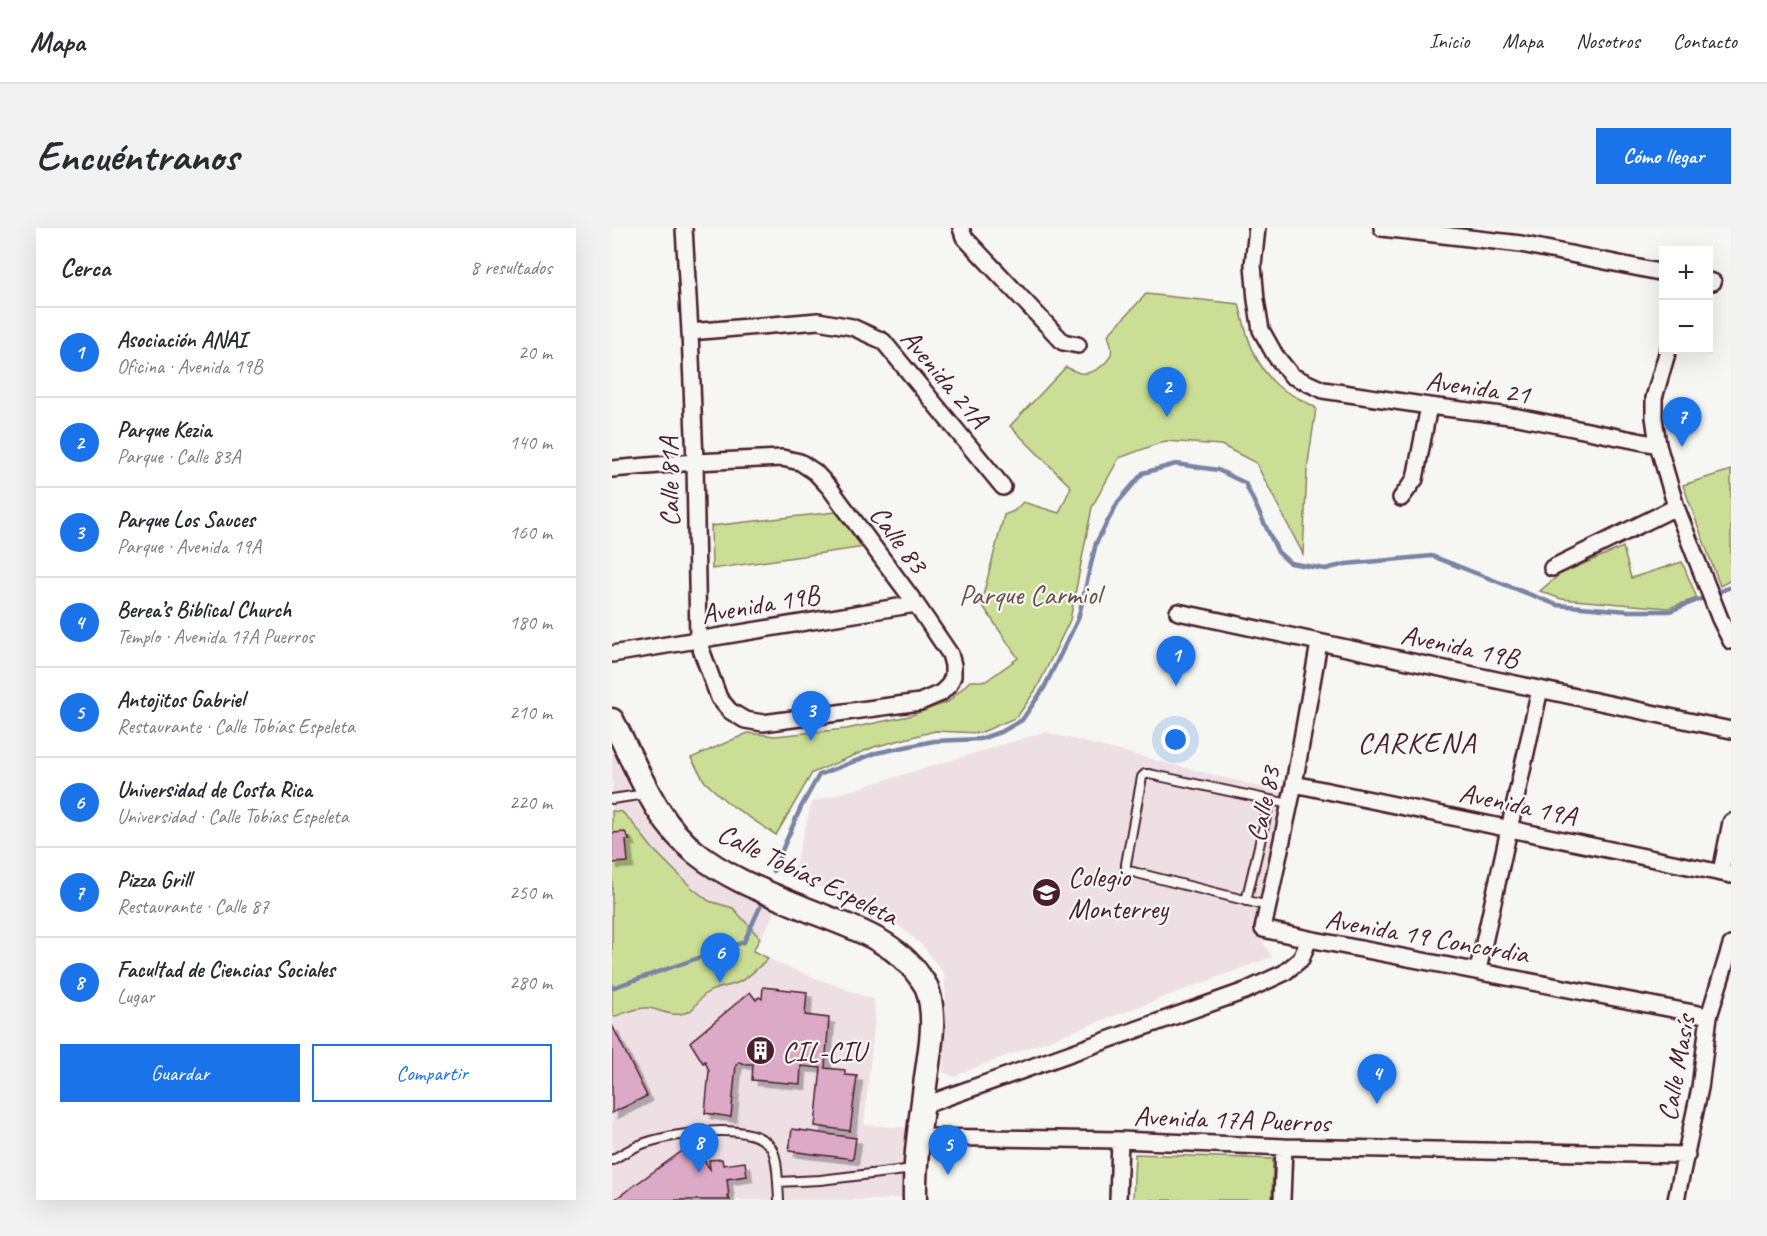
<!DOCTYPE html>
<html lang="es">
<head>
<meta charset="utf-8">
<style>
	:root { --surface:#fff; --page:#f2f2f3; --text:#2b2b33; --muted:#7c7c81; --line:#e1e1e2; --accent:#1a73e8 }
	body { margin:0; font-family:Caveat,sans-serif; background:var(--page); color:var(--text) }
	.controls { position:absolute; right:18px; top:18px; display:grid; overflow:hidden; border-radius:0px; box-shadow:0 6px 24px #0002 }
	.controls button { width:54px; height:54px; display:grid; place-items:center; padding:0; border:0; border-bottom:2px solid var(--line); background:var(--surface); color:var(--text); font:30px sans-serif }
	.you { position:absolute; left:564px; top:512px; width:21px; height:21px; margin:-15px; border:4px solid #fff; border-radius:50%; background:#1a73e8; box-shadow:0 0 0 9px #1a73e833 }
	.badge { display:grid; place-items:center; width:39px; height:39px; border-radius:50%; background:var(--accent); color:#fff; font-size:20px; font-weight:700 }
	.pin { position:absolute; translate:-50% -50px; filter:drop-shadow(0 2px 3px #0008) }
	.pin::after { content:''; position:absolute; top:32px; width:21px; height:18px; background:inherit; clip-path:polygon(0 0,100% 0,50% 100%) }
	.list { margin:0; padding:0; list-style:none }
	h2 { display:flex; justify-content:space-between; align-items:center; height:78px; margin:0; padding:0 24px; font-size:26px }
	h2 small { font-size:20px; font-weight:400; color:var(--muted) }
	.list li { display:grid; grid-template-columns:39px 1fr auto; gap:18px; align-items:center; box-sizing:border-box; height:90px; padding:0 24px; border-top:2px solid var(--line) }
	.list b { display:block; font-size:22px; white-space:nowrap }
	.list p { margin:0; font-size:20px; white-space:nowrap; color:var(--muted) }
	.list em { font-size:20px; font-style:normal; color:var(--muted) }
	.actions { display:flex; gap:12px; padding:18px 24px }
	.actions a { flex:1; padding:14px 0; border:2px solid var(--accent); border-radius:0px; text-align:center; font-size:21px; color:var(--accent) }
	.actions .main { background:var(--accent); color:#fff }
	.map { position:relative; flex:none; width:1119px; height:972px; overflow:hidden; border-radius:0px }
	header { display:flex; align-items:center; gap:36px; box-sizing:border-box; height:84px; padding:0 30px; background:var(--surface); border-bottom:2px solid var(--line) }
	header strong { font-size:28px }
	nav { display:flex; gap:33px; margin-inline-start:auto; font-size:21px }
	.intro { display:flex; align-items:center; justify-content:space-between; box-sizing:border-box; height:144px; padding:0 36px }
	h1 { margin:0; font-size:42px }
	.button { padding:15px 27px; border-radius:0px; background:var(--accent); color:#fff; font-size:21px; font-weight:700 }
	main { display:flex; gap:36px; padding:0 36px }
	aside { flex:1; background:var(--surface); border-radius:0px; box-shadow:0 6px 24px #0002 }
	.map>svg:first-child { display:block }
	.built { fill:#eedfe5 }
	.green { fill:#cadf95; stroke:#8a7f60; stroke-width:1.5 }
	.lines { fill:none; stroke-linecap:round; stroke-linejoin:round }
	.stream { stroke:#7984a4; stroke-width:4.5 }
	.building { fill:#dca9c6; stroke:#4a1f2b; stroke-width:1.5; filter:url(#shadow) }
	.lane-casing { stroke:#4a1f2b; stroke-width:12 }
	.street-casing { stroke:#4a1f2b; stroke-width:20 }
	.secondary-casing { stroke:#4a1f2b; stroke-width:27 }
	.lane { stroke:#f6f6f2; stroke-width:8 }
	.street { stroke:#f6f6f2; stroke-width:15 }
	.secondary { stroke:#f6f6f2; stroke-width:22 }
	.labels { text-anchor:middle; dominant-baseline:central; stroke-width:4.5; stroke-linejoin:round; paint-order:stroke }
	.street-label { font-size:28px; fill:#4a1f2b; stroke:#f6f6f2 }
	.park-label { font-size:28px; fill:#6a4f46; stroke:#f6f6f2 }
	.poi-label { font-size:28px; fill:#4a1f2b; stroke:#f6f6f2; text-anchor:start }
	.neighbourhood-label { font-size:30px; letter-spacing:1.5px; fill:#4a1f2b; stroke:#f6f6f2 }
</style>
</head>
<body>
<header>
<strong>Mapa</strong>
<nav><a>Inicio</a><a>Mapa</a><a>Nosotros</a><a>Contacto</a></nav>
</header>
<div class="intro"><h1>Encuéntranos</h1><a class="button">Cómo llegar</a></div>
<main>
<aside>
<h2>Cerca<small>8 resultados</small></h2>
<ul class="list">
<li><span class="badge">1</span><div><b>Asociación ANAI</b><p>Oficina · Avenida 19B</p></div><em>20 m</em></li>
<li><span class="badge">2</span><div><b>Parque Kezia</b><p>Parque · Calle 83A</p></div><em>140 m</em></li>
<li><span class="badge">3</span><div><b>Parque Los Sauces</b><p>Parque · Avenida 19A</p></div><em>160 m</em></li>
<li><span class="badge">4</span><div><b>Berea’s Biblical Church</b><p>Templo · Avenida 17A Puerros</p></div><em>180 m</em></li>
<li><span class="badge">5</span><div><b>Antojitos Gabriel</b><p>Restaurante · Calle Tobías Espeleta</p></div><em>210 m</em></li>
<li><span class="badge">6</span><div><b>Universidad de Costa Rica</b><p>Universidad · Calle Tobías Espeleta</p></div><em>220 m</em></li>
<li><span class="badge">7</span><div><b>Pizza Grill</b><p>Restaurante · Calle 87</p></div><em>250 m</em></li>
<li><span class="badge">8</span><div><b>Facultad de Ciencias Sociales</b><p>Lugar</p></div><em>280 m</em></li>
</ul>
<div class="actions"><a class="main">Guardar</a><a>Compartir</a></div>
</aside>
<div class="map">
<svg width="1119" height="972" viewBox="0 0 1119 972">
	<defs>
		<filter id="shadow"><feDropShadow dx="5.5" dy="5.5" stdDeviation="0" flood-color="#0004"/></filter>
	</defs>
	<rect width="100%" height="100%" fill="#f6f6f2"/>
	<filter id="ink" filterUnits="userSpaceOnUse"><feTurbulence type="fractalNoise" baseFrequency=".0167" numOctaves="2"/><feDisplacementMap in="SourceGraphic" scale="12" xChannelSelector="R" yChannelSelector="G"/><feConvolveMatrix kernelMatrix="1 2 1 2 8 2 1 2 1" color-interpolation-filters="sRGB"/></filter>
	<g filter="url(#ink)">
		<path class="built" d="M433,504L673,565L643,700L660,729L354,843L343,849L331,844L334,773L332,746L310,717L285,696L258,679L180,648L200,574Z
			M0,511L63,606L169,673L141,723L172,738L262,772L263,788L252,897L303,900V968L269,972H0Z"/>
		<path class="green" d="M534,66L627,76C634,106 642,138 667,159C678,167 693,173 704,180L695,242L691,326L644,235L609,217L553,213L507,230L480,279L458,392L425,460L405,489L368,505L323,503L262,519L200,545L164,607L117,576L93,554L79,530L136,505L163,508L234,501L297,488L336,474L358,453H374L406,430L369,375L392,287L402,283L411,274L447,285L459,259L398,198L454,139C458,141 464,144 468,145C480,147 495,137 499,126C501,120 498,113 496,107Z
			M1119,242V352L1108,358L1071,257Z
			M224,284L253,319L100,341L99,298Z
			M1011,319L1019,350L1070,334L1085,370L1057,380L949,371L928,363L948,346Z
			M0,583L10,584L19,593L41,621L79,659L97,673L121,680L148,710L141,723L156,730C147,739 138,749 127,754C116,760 102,758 92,767C82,776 84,784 68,786C57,788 47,781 36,780C24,779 12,786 0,789Z
			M523,926L661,931L660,972H521Z"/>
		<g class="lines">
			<path class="stream" d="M161,643L189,579L207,547L264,525L322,513L368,511L391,503L410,492L432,460L466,391L484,315L506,274L531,245L564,236L606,242L633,255L666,324L678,335L713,341L734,336L820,328L945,377L1016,383H1058L1119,359
				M0,760L132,714L149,677"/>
		</g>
		<path class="building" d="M13,604L18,612H14L16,634L0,635V605Z
			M151,759L195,764L193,787L217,790L213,840L233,842V847L245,848L238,903L203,898L209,840L189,838L188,856L140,852L141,836H133L127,834L124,837L119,889L93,885L97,843L93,833L91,835L78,814L138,764L144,772L147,769L150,771Z
			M0,797L35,868L0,885Z
			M180,901L244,910L241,931L177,923Z
			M80,916L98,941L97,932L110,931L111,937L133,934L135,948L115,951L117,969H116L118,972H2Z"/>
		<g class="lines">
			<defs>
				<path id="lane" d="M0,571L34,566
					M634,673L658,572
					M656,678L517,643L514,641V636L530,549L533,546H537L677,576
					M0,932C10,926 21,919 33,915C60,906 137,892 158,918C165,927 165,943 166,954L208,952L302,941
					M166,954L167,972"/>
				<path id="street" d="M349,0L352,9L451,114L466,117
					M645,0L641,37L644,72L649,102L663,127L680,148L711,162L817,178L906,189L1046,217
					M770,0L909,16L1052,45
					M1096,53L1101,54
					M78,104L206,93L240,99L271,113L391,259
					M1056,122L1042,170V189L1046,217L1064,279L1108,391L1119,413
					M0,241L83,234L170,230L188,234L203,244L217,259L304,376L338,426L341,437V448L337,457L329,465L308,474L151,495L133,492L118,483L107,470L86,413L83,234L78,104L72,0
					M789,270L803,251L817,178
					M940,340L1064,279
					M566,384L1119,502
					M0,426L304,376
					M682,556L1119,647
					M1109,644L1119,594
					M697,711L651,701L682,556L707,415
					M866,742L928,461
					M310,878L633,763L672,745L689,731L697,711L1097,788
					M307,909L508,912L672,919L1075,927
					M506,972L508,912
					M670,972L672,919
					M1064,972L1088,860L1097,788L1119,717"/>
				<path id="secondary" d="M0,492C26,539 41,591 84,625C114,649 153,664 189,679C231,697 281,709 308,749C310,752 313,756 315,760C325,790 318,820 314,850C309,890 302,932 303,972"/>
			</defs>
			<use href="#lane" class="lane-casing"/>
			<use href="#street" class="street-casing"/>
			<use href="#secondary" class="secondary-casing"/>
			<use href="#lane" class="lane"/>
			<use href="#street" class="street"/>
			<use href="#secondary" class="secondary"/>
		</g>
	</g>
	<defs>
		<symbol id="school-disc" viewBox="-11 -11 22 22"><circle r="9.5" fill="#4a1f2b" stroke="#f6f6f2"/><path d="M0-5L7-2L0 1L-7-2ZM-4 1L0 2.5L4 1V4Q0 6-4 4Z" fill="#fff"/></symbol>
		<symbol id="building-disc" viewBox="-11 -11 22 22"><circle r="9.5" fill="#4a1f2b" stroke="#f6f6f2"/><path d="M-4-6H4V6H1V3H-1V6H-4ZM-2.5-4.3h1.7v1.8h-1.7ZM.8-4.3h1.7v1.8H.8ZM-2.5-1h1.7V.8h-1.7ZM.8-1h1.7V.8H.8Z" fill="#fff"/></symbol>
	</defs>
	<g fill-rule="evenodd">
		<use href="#school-disc" x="418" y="648" width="33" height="33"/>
		<use href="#building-disc" x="132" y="806" width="33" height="33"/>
	</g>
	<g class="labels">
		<g class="street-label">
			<text transform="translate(333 150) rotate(50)">Avenida 21A</text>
			<text transform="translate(866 159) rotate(8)">Avenida 21</text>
			<text transform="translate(57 254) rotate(-91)">Calle 81A</text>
			<text transform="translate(287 311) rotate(53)">Calle 83</text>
			<text transform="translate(148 376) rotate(-10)">Avenida 19B</text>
			<text transform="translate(848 418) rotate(12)">Avenida 19B</text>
			<text transform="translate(651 576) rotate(-78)">Calle 83</text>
			<text transform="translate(906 576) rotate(12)">Avenida 19A</text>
			<text transform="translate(196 646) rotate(26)">Calle Tobías Espeleta</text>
			<text transform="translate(815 708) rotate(10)">Avenida 19 Concordia</text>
			<text transform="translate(1064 840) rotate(-80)">Calle Masís</text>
			<text transform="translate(620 891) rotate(2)">Avenida 17A Puerros</text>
		</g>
		<g class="park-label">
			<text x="418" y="366">Parque Carmiol</text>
		</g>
		<g class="poi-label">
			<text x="456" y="648">Colegio<tspan x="456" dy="32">Monterrey</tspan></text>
			<text x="170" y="823">CIL-CIU</text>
		</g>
		<g class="neighbourhood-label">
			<text x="805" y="514">CARKENA</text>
		</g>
	</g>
</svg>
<div class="controls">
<button>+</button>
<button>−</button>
</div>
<div class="you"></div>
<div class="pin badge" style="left:564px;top:458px">1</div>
<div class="pin badge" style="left:555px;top:189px">2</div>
<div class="pin badge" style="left:199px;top:513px">3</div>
<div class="pin badge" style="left:765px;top:876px">4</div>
<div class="pin badge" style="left:336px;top:947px">5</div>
<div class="pin badge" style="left:108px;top:755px">6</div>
<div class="pin badge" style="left:1070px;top:219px">7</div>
<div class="pin badge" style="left:87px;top:945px">8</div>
</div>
</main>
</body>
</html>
